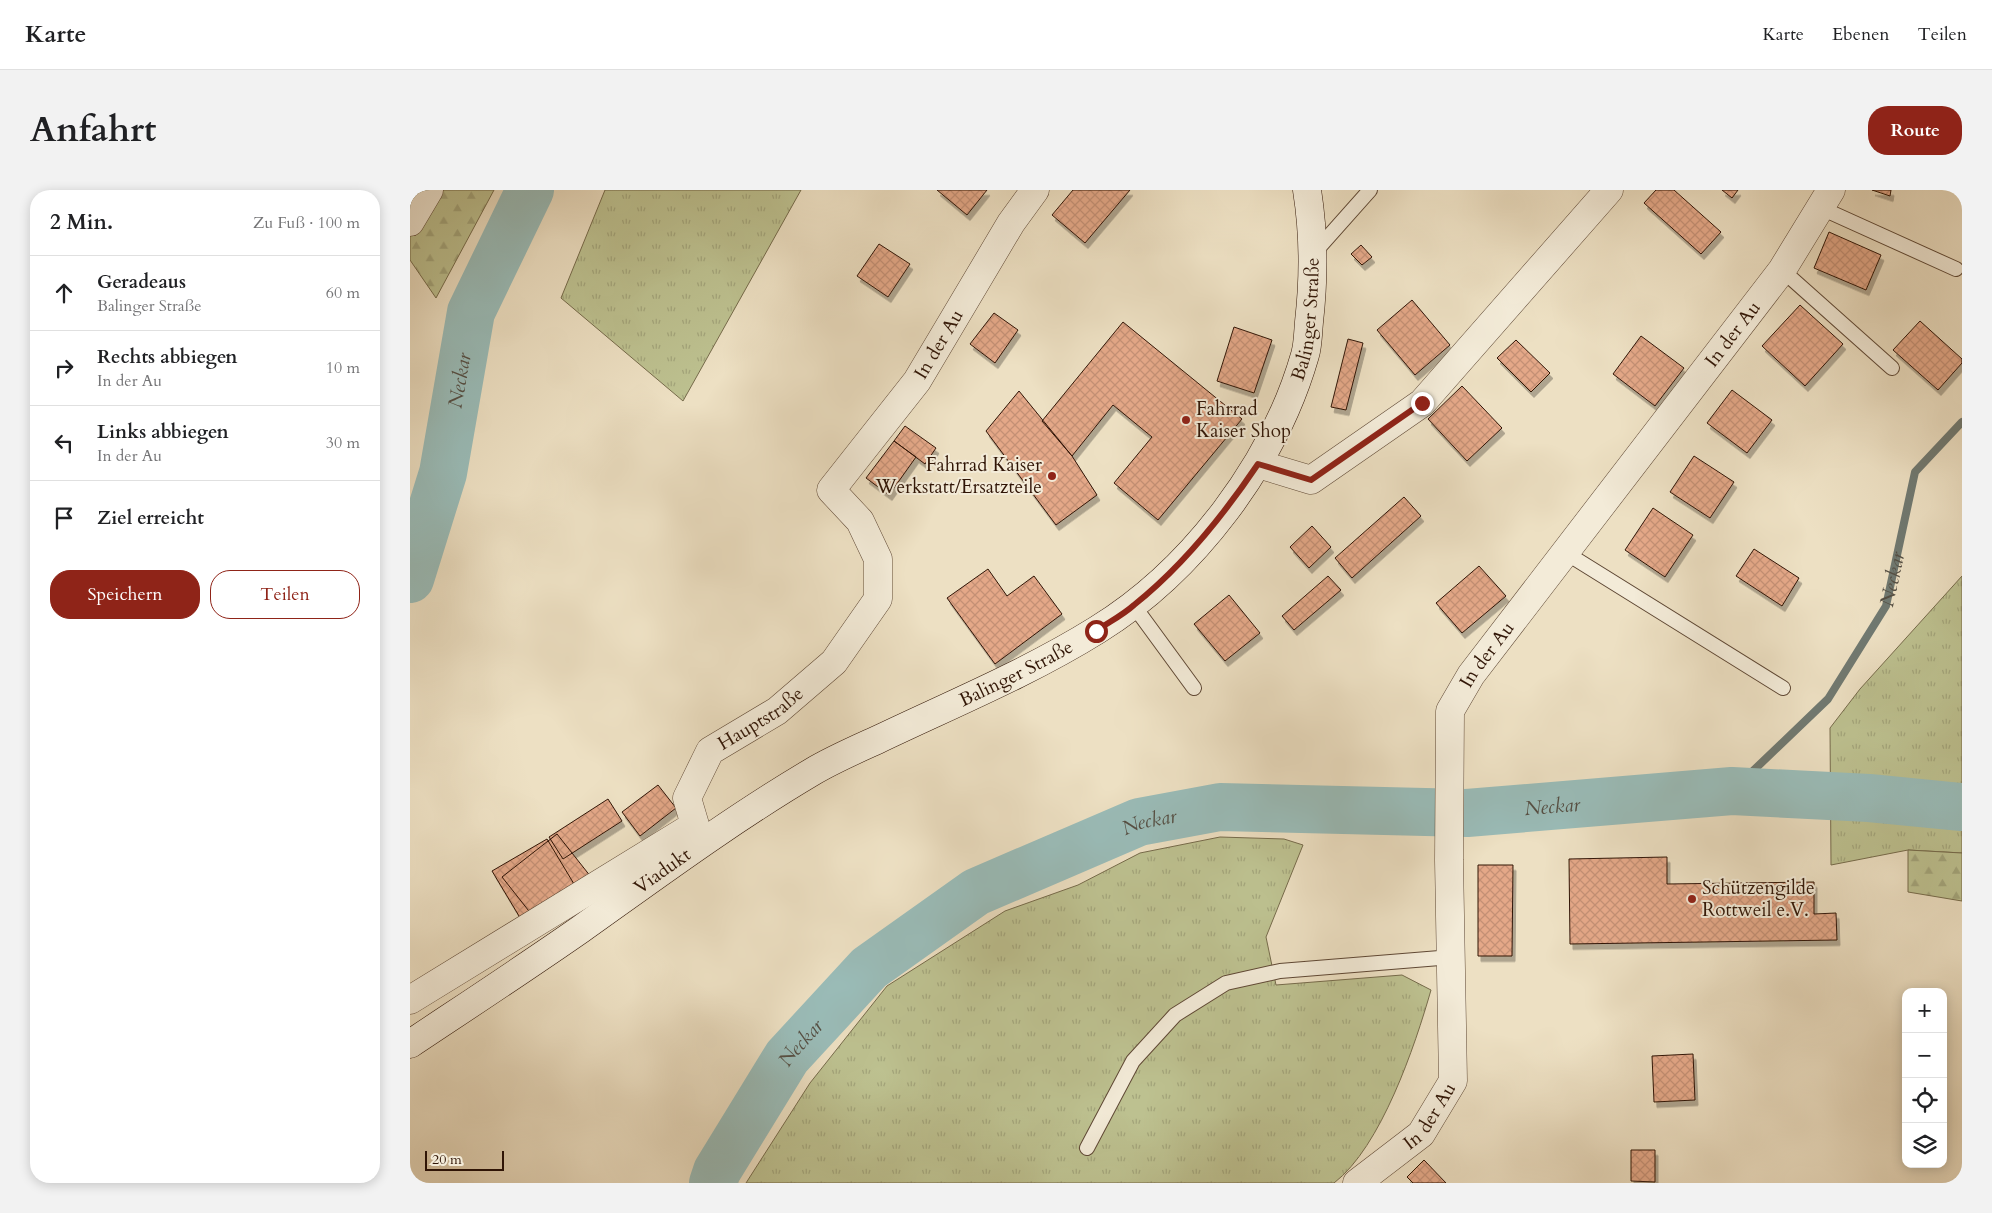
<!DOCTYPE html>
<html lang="de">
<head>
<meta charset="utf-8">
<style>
	:root { --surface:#fff; --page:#f2f2f2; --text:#202124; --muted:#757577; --line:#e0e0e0; --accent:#8f2418 }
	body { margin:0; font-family:Cardo,serif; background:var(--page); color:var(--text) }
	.controls { position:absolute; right:15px; bottom:15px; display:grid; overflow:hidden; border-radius:10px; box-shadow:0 2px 12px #0003 }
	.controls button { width:45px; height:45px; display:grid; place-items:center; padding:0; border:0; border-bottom:1px solid var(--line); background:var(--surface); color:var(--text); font:25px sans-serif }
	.scale { position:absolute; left:15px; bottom:12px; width:79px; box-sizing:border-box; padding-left:5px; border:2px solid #301506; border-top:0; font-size:14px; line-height:18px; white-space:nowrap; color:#301506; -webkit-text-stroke:4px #f3ebd8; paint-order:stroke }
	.stop { position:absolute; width:15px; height:15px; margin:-11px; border:4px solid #8f2418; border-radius:50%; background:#fff }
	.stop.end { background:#8f2418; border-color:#fff; box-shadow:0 1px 5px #0008 }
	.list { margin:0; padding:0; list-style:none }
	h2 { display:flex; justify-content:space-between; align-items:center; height:65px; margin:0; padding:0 20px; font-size:21px }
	h2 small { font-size:16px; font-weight:400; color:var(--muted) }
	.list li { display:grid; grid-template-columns:32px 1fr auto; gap:15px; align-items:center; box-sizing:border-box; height:75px; padding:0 20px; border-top:1px solid var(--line) }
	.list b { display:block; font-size:19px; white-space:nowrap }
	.list p { margin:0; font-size:16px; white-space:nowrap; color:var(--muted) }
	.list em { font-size:16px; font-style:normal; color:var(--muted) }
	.actions { display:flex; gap:10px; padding:15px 20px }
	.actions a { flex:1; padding:11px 0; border:1px solid var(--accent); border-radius:20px; text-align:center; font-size:18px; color:var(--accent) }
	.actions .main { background:var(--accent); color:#fff }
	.icon { flex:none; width:28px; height:28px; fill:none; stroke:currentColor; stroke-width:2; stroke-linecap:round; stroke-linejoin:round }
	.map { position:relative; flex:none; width:1552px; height:993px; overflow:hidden; border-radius:20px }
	header { display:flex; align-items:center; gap:30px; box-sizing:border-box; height:70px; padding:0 25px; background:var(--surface); border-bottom:1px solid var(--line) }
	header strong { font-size:24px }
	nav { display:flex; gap:28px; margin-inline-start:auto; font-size:18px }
	.intro { display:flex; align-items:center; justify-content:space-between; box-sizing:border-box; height:120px; padding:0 30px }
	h1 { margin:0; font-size:35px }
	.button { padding:12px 22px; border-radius:20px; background:var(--accent); color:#fff; font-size:18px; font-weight:700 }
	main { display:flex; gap:30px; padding:0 30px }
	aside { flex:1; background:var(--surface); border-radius:20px; box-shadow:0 2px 12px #0003 }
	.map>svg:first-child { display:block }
	.grass { fill:url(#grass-tufts); stroke:#766b4b }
	.forest { fill:url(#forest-firs); stroke:#766b4b }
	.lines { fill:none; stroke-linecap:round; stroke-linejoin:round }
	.stream { stroke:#707971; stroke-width:8 }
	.river { stroke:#9abcb8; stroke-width:48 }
	.building { fill:url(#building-cross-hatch); stroke:#301506; filter:url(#shadow) }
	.service-casing { stroke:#5f4835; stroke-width:16 }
	.minor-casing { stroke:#5f4835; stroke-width:29 }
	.secondary-casing { stroke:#301506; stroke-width:29 }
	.service { stroke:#f3ebd8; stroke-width:14 }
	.minor { stroke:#f3ebd8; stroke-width:28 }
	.secondary { stroke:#f3ebd8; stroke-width:28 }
	.route { stroke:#8f2418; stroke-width:6 }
	.poi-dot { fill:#8f2418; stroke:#f3ebd8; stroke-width:2 }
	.labels { text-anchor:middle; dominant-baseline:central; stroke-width:4; stroke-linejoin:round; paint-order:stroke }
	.street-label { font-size:19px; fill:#301506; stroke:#f3ebd8 }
	.poi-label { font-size:19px; fill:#301506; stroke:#f3ebd8; text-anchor:start }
	.water-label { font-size:20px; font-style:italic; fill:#554f44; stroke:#f3ebd8 }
</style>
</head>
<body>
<header>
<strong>Karte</strong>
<nav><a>Karte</a><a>Ebenen</a><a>Teilen</a></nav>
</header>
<div class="intro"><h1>Anfahrt</h1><a class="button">Route</a></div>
<main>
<aside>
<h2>2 Min.<small>Zu Fuß · 100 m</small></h2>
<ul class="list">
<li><svg class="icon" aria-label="ahead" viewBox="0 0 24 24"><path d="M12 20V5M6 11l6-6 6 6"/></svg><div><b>Geradeaus</b><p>Balinger Straße</p></div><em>60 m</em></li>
<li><svg class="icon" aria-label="right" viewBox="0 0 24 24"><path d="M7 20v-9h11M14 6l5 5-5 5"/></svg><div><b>Rechts abbiegen</b><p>In der Au</p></div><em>10 m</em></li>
<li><svg class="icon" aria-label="left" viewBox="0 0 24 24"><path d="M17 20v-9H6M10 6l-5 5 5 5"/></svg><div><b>Links abbiegen</b><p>In der Au</p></div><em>30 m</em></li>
<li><svg class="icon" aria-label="arrive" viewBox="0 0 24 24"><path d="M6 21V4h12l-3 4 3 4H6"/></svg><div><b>Ziel erreicht</b></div></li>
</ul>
<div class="actions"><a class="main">Speichern</a><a>Teilen</a></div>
</aside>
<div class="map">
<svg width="1552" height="993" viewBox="0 0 1552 993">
	<defs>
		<pattern id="grass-tufts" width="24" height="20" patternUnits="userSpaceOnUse" patternTransform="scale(1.25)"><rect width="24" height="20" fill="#bdc190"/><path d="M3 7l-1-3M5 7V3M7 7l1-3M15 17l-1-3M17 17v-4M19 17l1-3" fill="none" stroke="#a3a57b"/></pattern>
		<pattern id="forest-firs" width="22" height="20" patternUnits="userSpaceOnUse" patternTransform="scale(1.25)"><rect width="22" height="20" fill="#bdc190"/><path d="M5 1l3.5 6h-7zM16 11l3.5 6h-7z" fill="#a3a57b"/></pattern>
		<pattern id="building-cross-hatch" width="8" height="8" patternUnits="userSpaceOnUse" patternTransform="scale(1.25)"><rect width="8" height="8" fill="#e4a888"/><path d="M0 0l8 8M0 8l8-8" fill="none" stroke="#c49074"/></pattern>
		<filter id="shadow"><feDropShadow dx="3" dy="5.5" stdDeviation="0" flood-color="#0004"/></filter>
	</defs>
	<rect width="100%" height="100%" fill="#ede0c3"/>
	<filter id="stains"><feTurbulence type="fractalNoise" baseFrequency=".004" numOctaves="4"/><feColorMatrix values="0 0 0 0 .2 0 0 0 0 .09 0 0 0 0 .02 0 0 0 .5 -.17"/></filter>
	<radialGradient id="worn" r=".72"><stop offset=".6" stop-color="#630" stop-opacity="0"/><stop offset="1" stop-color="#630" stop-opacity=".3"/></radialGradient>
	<path class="grass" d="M195,0H391L273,211L151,108Z
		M1552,386V663L1498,660L1421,675L1420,538L1450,499Z
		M810,647L874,649L893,655L856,747L866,795L992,785L1021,800C1005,856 971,957 924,993H336L400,893L477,796L595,721L668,695L730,663Z"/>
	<path class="forest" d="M0,0H84L26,108L0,70Z
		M1498,660L1552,663V711L1498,702Z"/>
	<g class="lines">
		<path class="stream" id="s1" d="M1322,601L1418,509L1476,416L1505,282L1552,232"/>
		<g class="river">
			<path id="s2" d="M0,389L33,283L61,122L120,0"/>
			<path id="s3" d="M303,993L307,981L377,867L459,778L566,702L729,632L810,617L1057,623L1322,601L1459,608L1552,617"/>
		</g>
	</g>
	<path class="building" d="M527,0H577L557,25Z
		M663,0H720L675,53L642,25Z
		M1246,0H1264L1311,42L1291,64L1234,13Z
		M1312,0H1328L1322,8Z
		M1462,0H1481L1480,6Z
		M1419,42L1471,65L1456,100L1404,78Z
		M469,54L500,74L478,107L447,86Z
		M951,55L962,67L952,75L941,64Z
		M1002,110L1040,155L1005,185L967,140Z
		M1390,115L1433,154L1395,196L1352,156Z
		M584,123L608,140L585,173L560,154Z
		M1510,131L1552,169V173L1528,200L1483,160Z
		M713,132L832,229L748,330L704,293L742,247L703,215L662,266L632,231Z
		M824,137L862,150L844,203L807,191Z
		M1231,146L1274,178L1245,216L1203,184Z
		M938,149L953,153L936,220L921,217Z
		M1106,150L1140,183L1121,202L1087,168Z
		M1052,196L1092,238L1057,271L1018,229Z
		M1322,200L1362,230L1337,263L1297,233Z
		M609,201L662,266L687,305L646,335L576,241Z
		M495,236L526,258L515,274L484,251Z
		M484,251L506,267L479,305L456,288Z
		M1284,266L1324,292L1300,328L1260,302Z
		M994,307L1011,326L942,388L925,368Z
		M1243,318L1283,345L1255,387L1215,360Z
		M902,336L921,357L899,378L880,357Z
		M1344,359L1389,388L1372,416L1326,386Z
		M1069,376L1096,406L1052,443L1026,413Z
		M578,379L597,406L624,386L652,424L585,474L537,408Z
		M918,386L931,400L884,440L872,426Z
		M819,405L850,443L815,471L784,434Z
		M248,595L266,618L230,646L212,622Z
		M198,609L212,631L153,669L139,647Z
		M147,644L181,687L126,730L92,687Z
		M137,649L167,699L112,731L82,681Z
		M1257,667V694L1404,692V724L1426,723L1427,750L1160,754L1159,669Z
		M1068,675H1103L1102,766H1068Z
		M1283,864L1285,910L1244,912L1242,866Z
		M1221,960H1245V992L1221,991Z
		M1014,970L1036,993H1003L997,987Z"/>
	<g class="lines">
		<defs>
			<path id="service" d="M1411,18L1546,79
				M904,63L960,0
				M1372,80L1482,178
				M1156,363L1373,498
				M724,416L784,498
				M677,958L723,871L765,825L816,793L870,781L1042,767"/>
			<g id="minor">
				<path d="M0,32L19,0"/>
				<path d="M848,274L901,290L1012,213L1199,0"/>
				<path id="s4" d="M0,810L285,635L277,608L300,561L367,521L424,472L468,409V369L450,331L421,300L507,191L601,33L625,0"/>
				<path id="s5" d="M947,993L1011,944L1043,891L1039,670L1040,521L1061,485L1372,80L1421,0"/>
			</g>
			<g id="secondary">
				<path id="s6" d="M0,854C57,816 115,778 171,739C247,685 321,630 402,582C422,570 445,560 467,550C540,515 618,483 687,440C783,381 864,273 895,165C898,155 898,143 899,132C904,88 904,44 897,0"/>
			</g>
		</defs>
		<use href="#service" class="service-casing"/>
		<use href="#minor" class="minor-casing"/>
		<use href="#secondary" class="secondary-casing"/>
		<use href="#service" class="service"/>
		<use href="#minor" class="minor"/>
		<use href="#secondary" class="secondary"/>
	</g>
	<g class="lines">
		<path class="route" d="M686,441C699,432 713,425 724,415C773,376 813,326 848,274L901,290L1012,213"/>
	</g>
	<g class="poi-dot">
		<circle cx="776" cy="230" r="5"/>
		<circle cx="642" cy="286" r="5"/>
		<circle cx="1282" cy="709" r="5"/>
	</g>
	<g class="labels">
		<g class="street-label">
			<text stroke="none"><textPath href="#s6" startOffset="1192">Balinger Straße</textPath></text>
			<text stroke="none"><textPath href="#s5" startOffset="984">In der Au</textPath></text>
			<text stroke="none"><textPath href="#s4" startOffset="951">In der Au</textPath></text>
			<text stroke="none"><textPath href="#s5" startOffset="580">In der Au</textPath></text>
			<text stroke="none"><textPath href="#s6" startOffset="712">Balinger Straße</textPath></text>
			<text stroke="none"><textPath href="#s4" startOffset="475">Hauptstraße</textPath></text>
			<text stroke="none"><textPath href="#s6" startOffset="306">Viadukt</textPath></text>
			<text stroke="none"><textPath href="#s5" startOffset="100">In der Au</textPath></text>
		</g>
		<g class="poi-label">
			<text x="786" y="219">Fahrrad<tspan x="786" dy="22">Kaiser Shop</tspan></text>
			<text x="632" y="275" text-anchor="end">Fahrrad Kaiser<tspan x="632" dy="22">Werkstatt/Ersatzteile</tspan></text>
			<text x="1292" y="698">Schützengilde<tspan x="1292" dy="22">Rottweil e.V.</tspan></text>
		</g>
		<g class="water-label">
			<text stroke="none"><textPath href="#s2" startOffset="205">Neckar</textPath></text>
			<text stroke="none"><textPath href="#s1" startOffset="270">Neckar</textPath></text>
			<text stroke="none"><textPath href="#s3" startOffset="991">Neckar</textPath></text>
			<text stroke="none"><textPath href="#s3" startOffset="586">Neckar</textPath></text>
			<text stroke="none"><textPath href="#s3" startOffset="166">Neckar</textPath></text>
		</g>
	</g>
	<rect width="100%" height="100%" filter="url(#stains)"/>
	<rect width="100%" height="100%" fill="url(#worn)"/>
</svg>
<div class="controls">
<button>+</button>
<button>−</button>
<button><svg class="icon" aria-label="locate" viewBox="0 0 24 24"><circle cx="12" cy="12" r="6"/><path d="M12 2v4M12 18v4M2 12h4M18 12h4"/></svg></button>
<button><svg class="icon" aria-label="layers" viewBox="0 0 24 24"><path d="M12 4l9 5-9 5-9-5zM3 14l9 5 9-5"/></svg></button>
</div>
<div class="scale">20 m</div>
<div class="stop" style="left:686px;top:441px"></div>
<div class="stop end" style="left:1012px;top:213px"></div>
</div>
</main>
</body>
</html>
